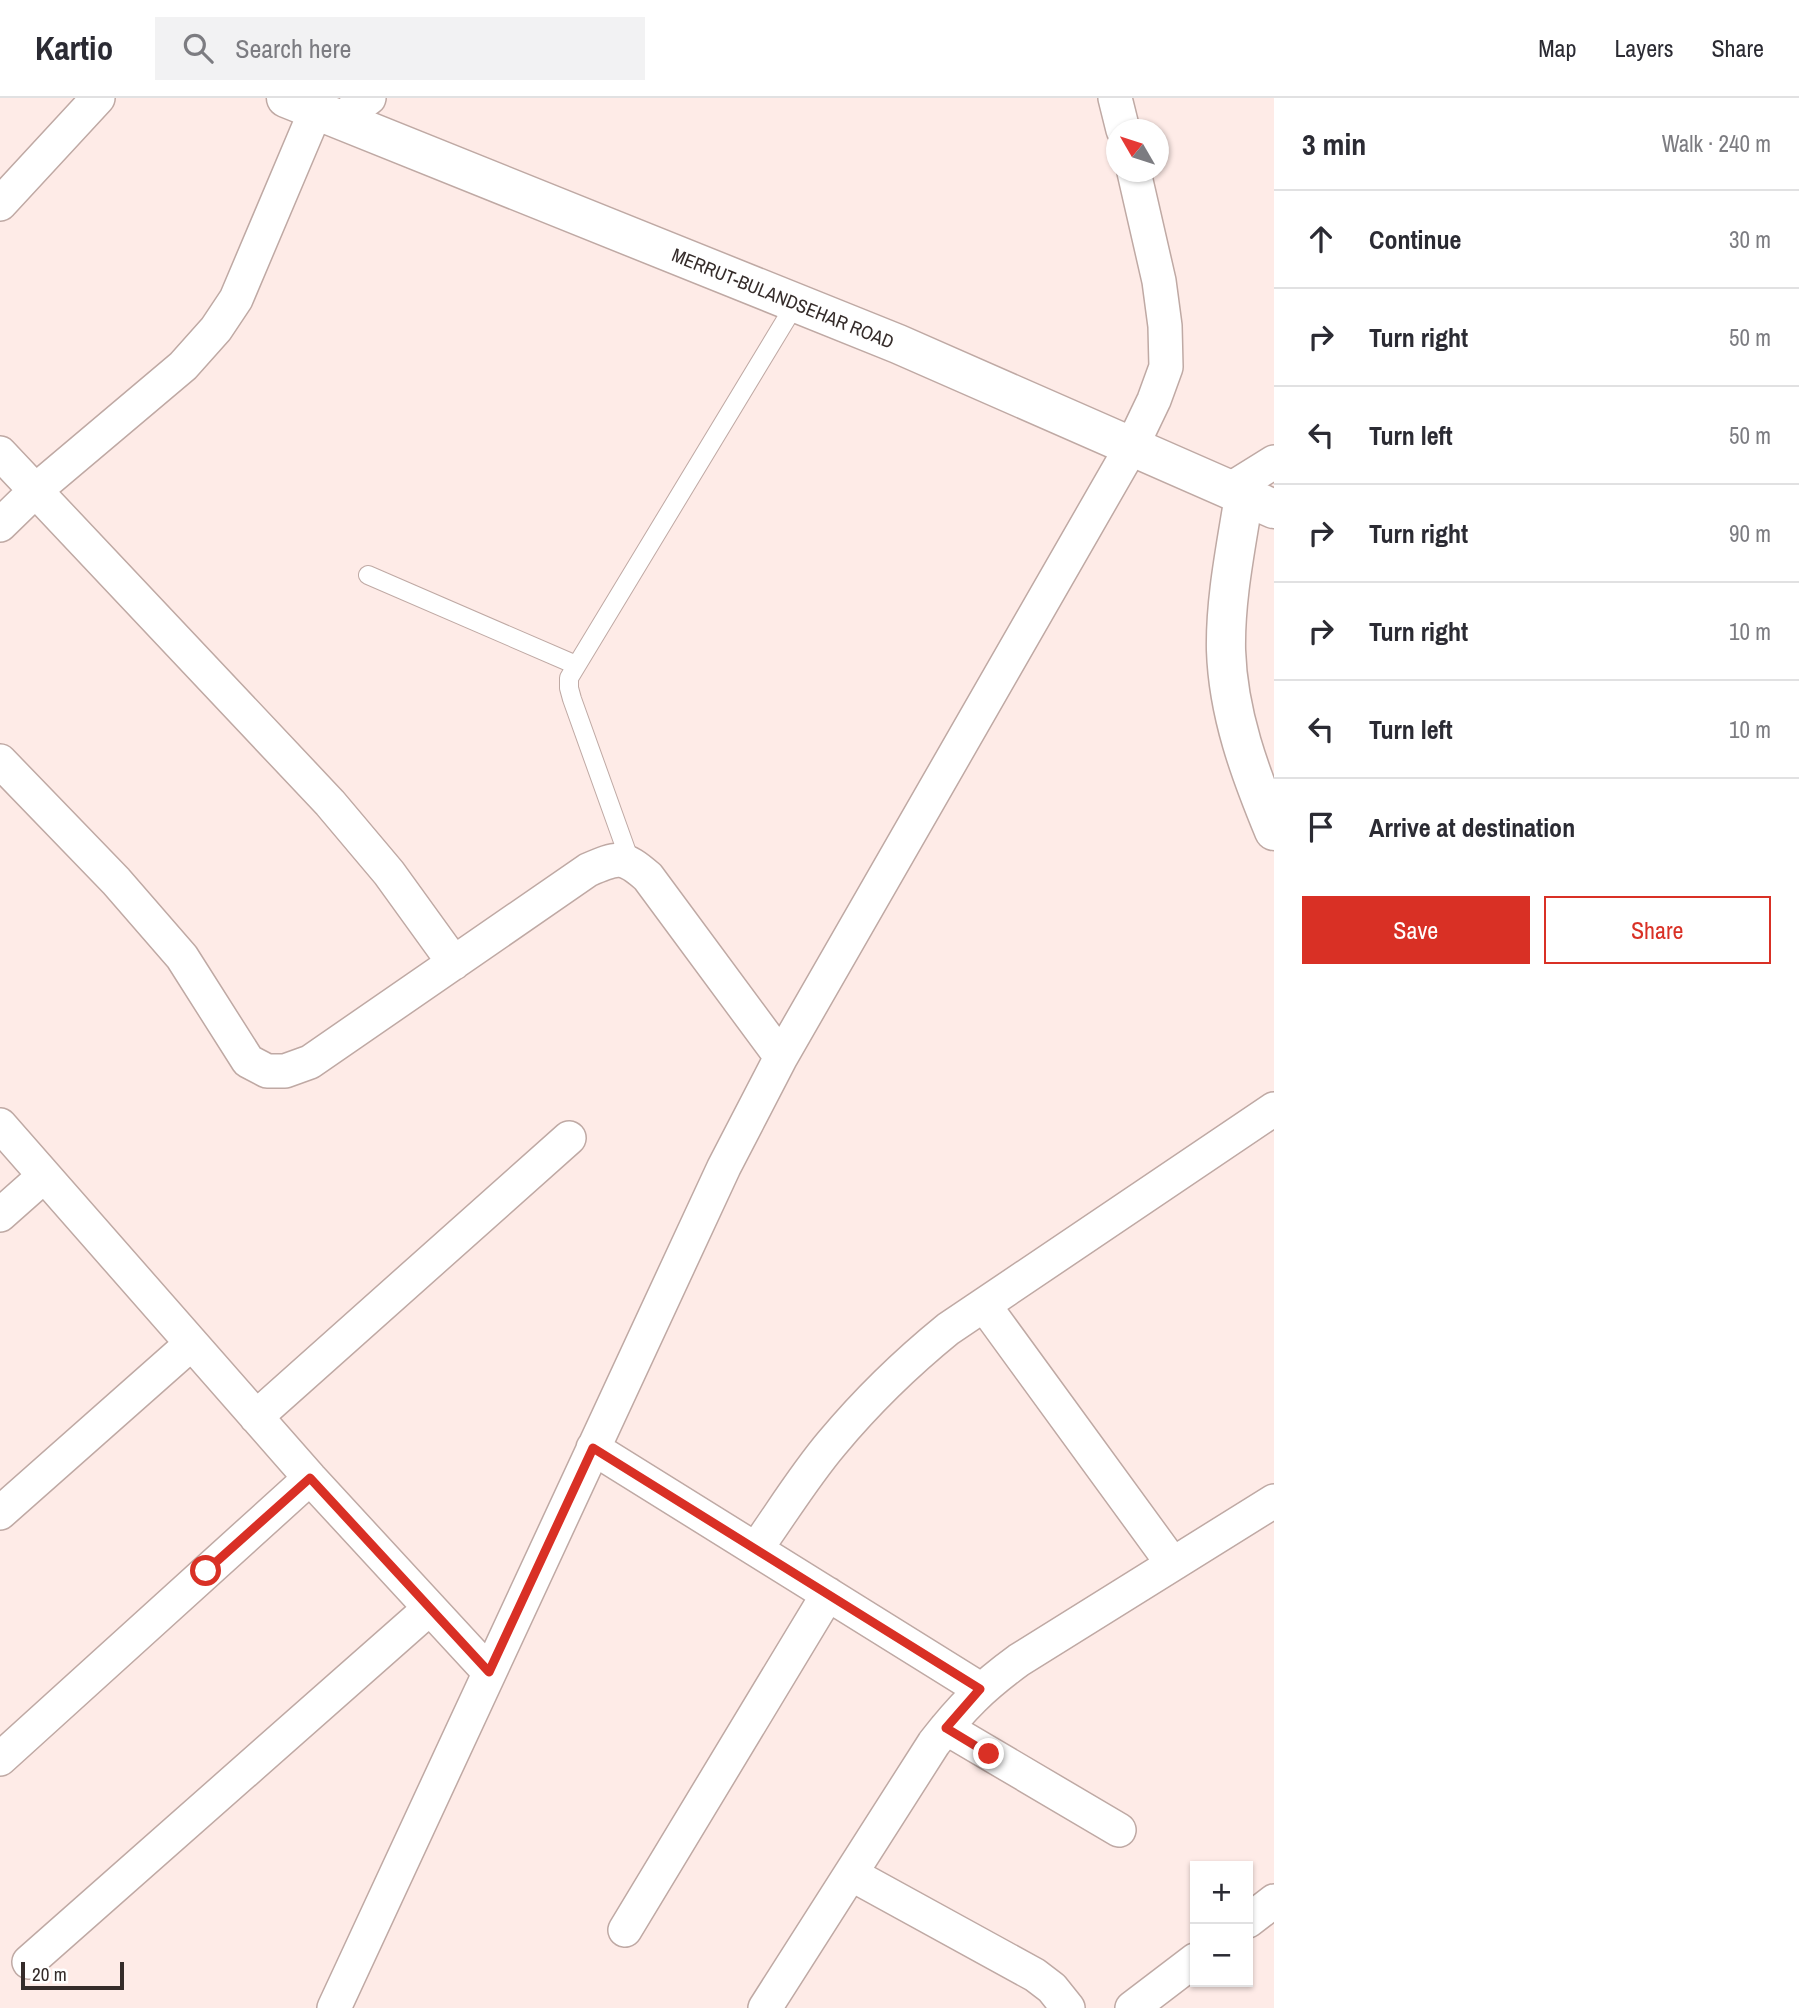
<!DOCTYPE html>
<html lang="en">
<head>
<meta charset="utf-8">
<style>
	:root { --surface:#fff; --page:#f2f2f3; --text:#2b2b33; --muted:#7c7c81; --line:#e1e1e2; --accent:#d93025 }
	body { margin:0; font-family:"Archivo Narrow",sans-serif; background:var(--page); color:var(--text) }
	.controls { position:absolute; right:21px; bottom:21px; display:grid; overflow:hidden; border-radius:0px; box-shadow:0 2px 5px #0004 }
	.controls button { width:63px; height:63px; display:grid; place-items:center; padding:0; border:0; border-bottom:2px solid var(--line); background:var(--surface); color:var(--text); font:35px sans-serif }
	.compass { position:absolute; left:1106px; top:21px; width:63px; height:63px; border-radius:50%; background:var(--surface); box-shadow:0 2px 5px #0004; rotate:309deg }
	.scale { position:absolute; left:21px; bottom:18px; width:103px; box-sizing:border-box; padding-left:7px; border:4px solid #352c2a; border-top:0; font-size:19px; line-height:24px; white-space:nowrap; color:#352c2a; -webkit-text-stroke:5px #fff; paint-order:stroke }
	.stop { position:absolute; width:21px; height:21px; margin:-16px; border:5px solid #d93025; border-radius:50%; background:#fff }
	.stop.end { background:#d93025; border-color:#fff; box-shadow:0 2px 7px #0008 }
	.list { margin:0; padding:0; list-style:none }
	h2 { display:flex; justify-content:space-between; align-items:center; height:91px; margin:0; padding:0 28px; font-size:30px }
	h2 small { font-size:23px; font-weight:400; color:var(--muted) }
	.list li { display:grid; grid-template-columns:46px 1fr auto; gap:21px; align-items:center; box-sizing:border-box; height:98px; padding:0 28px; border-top:2px solid var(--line) }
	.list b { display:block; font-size:26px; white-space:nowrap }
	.list em { font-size:23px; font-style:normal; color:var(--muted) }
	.actions { display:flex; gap:14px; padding:21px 28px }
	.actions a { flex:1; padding:16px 0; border:2px solid var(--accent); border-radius:0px; text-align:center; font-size:24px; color:var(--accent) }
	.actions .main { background:var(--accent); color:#fff }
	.icon { flex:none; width:38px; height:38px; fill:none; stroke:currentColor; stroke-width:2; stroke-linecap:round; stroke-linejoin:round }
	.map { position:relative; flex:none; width:1274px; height:1910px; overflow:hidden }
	header { display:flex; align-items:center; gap:42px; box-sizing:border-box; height:98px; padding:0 35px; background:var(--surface); border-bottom:2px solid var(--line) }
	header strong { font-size:33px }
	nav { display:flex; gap:38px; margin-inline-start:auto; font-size:24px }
	.search { width:490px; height:63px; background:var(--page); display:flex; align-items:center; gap:18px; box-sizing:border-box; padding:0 24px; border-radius:0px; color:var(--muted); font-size:26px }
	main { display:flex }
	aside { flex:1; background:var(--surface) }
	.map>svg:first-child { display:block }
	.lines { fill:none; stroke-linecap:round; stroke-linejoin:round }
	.lane-casing { stroke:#bfa9a4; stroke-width:20 }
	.street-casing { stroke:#bfa9a4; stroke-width:36 }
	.secondary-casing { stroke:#bfa9a4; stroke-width:41 }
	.primary-casing { stroke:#bfa9a4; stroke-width:41 }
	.lane { stroke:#fff; stroke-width:18 }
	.street { stroke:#fff; stroke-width:33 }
	.secondary { stroke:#fff; stroke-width:38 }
	.primary { stroke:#fff; stroke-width:38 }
	.route { stroke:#d93025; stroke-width:9 }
	.labels { text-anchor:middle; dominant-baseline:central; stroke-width:7; stroke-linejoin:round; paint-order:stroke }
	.street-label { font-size:19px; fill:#352c2a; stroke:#fff }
</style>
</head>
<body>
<header>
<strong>Kartio</strong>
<div class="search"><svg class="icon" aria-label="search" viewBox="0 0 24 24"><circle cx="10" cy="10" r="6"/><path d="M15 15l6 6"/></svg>Search here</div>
<nav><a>Map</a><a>Layers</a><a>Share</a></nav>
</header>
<main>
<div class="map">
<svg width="1274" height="1910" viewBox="0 0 1274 1910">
	<rect width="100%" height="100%" fill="#feebe7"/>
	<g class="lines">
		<defs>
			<path id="lane" d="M368,477L576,567
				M630,763L572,601L569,590V580L796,205"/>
			<path id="street" d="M1115,0L1123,32
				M340,21L369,0
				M0,106L98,0
				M0,355L330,705L389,775L454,865
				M1229,392L1274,364
				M0,427L36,392L183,268L216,231L236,201L316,12
				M0,663L116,783L182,859L248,963L267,973H285L310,964L588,772C618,759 623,757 648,779L781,959
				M0,1027L310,1380L489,1574
				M0,1117L44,1078
				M984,1207L1172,1465
				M256,1319L569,1040
				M593,1350L980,1591
				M0,1415L191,1246
				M756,1451C781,1416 804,1378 832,1345C867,1303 905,1266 948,1231L1274,1011
				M946,1630L1119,1732
				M0,1661L310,1380
				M851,1776L1035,1877L1052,1890L1068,1910
				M1248,1823L1274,1803
				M625,1832L828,1496
				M29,1864L430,1510
				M334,1910L724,1069L781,959L1132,348L1154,302L1166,269L1165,228L1159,183L1134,74
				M765,1910L934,1645C962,1609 982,1589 1019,1562L1274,1403
				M1132,1910L1195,1862"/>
			<path id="secondary" d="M1244,398C1236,449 1225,501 1226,552C1228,616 1250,675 1274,733"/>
			<path id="primary" d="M286,0L898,246L1274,411"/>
		</defs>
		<use href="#lane" class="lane-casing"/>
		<use href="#street" class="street-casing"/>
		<use href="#secondary" class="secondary-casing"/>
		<use href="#primary" class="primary-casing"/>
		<use href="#lane" class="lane"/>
		<use href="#street" class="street"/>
		<use href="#secondary" class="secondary"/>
		<use href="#primary" class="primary"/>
	</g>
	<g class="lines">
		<path class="route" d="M206,1473L310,1380L489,1574L593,1350L980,1591L946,1630L989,1656"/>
	</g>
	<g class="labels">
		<g class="street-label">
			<text transform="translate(783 200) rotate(22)">MERRUT-BULANDSEHAR ROAD</text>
		</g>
	</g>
</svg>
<div class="controls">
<button>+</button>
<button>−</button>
</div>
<svg class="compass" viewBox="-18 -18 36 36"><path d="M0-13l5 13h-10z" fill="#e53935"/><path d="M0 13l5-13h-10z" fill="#7c7c81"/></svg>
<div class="scale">20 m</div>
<div class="stop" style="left:206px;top:1473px"></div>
<div class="stop end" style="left:989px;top:1656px"></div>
</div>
<aside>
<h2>3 min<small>Walk · 240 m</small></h2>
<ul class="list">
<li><svg class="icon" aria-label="ahead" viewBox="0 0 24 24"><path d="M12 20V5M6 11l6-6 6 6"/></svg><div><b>Continue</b></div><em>30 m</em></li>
<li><svg class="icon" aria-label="right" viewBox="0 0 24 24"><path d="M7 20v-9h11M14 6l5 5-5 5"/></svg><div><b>Turn right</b></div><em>50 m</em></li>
<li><svg class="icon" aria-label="left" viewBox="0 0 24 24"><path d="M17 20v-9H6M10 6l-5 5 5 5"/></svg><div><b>Turn left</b></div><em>50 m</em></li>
<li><svg class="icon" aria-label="right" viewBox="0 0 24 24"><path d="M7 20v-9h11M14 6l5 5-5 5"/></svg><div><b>Turn right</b></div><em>90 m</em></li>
<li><svg class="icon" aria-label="right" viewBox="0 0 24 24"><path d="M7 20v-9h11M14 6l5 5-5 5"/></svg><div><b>Turn right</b></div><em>10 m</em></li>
<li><svg class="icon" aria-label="left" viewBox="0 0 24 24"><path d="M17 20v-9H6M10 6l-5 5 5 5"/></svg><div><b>Turn left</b></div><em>10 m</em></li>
<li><svg class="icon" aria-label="arrive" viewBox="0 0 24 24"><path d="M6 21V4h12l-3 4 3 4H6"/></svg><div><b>Arrive at destination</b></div></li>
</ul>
<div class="actions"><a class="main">Save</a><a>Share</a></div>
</aside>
</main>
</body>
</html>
